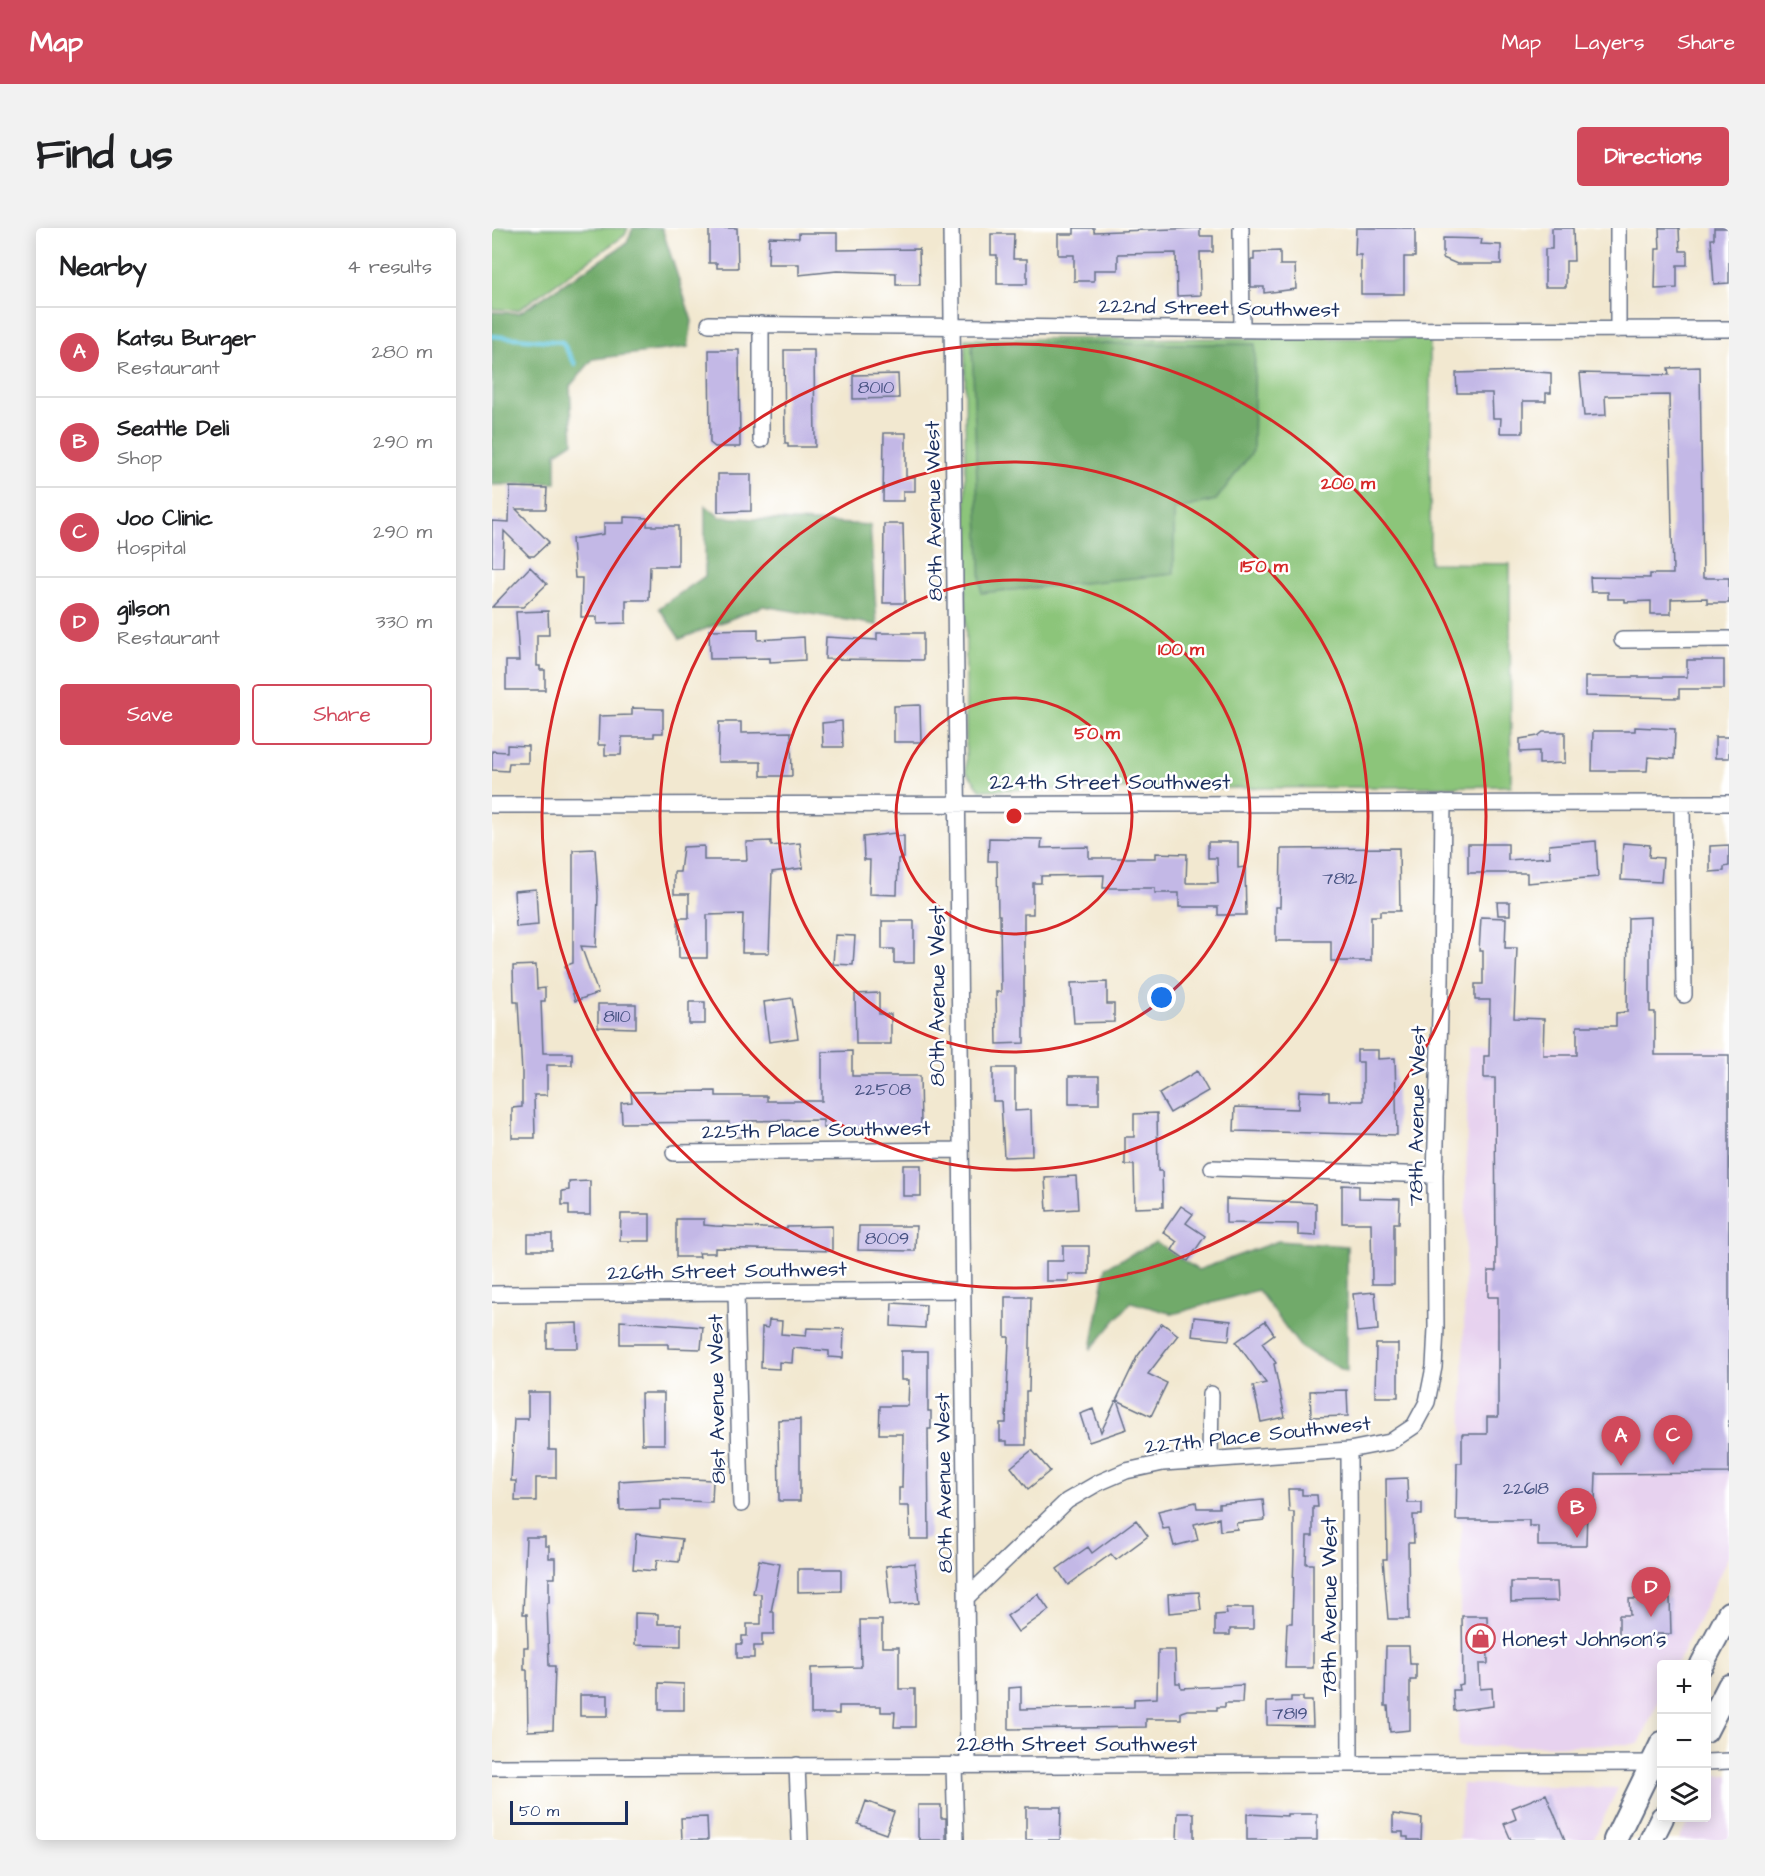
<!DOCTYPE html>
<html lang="en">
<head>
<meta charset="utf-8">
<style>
	:root { --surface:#fff; --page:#f2f2f2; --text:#202124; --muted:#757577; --line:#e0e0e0; --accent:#d1495b }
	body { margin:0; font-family:"Architects Daughter",sans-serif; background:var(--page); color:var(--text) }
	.controls { position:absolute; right:18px; bottom:18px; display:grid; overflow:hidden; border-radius:6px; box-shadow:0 3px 15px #0003 }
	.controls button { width:54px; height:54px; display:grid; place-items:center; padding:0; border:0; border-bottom:2px solid var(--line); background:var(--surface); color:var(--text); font:30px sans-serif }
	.scale { position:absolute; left:18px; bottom:15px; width:118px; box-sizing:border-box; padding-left:6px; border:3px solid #1b2f5e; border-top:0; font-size:16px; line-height:21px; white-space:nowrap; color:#1b2f5e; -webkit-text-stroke:4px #fff; paint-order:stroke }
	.you { position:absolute; left:670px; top:770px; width:21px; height:21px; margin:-15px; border:4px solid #fff; border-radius:50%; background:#1a73e8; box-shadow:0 0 0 9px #1a73e833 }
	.badge { display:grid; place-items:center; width:39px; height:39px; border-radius:50%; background:var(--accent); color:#fff; font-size:20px; font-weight:700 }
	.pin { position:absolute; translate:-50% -50px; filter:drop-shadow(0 2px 3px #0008) }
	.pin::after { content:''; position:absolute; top:32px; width:21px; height:18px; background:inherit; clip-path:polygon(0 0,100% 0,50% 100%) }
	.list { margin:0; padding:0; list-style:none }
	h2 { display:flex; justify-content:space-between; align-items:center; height:78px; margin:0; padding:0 24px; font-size:26px }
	h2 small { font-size:20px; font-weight:400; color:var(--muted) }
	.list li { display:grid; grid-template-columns:39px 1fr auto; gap:18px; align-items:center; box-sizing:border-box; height:90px; padding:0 24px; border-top:2px solid var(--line) }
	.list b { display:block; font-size:22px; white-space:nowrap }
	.list p { margin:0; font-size:20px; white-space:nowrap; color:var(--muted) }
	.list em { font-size:20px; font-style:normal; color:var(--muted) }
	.actions { display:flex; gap:12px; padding:18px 24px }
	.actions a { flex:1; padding:14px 0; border:2px solid var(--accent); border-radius:6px; text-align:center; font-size:21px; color:var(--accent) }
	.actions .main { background:var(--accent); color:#fff }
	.icon { flex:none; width:33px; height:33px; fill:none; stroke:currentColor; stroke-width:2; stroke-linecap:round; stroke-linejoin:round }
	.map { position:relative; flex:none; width:1237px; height:1612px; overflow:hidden; border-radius:6px }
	header { display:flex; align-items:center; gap:36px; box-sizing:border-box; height:84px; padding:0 30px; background:var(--accent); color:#fff }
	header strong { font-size:28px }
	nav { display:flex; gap:33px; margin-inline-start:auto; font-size:21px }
	.intro { display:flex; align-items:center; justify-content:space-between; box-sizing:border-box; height:144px; padding:0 36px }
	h1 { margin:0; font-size:42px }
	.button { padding:15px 27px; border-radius:6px; background:var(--accent); color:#fff; font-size:21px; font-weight:700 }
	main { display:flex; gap:36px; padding:0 36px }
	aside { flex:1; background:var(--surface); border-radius:6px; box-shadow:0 3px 15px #0003 }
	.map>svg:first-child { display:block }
	.built { fill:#e7d2ef }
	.green { fill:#8cc57a; stroke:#547a6c; stroke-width:1.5 }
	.forest { fill:#71aa6a; stroke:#466c64; stroke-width:1.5 }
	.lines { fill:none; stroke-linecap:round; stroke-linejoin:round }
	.stream { stroke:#62c7e0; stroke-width:4.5 }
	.building { fill:#c3b8e6 }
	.minor-casing { stroke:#667086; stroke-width:18 }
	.highway-casing { stroke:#667086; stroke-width:26 }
	.minor { stroke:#fff; stroke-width:15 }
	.highway { stroke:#fff; stroke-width:22 }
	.ring { fill:none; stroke:#d62828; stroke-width:3 }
	.labels { text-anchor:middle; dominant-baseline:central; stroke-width:5; stroke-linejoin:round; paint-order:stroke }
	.number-label { font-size:18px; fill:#455180 }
	.street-label { font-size:21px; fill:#1b2f5e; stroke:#fff }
	.poi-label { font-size:21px; fill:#1b2f5e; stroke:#fff; text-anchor:start }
	.centre { fill:#d62828; stroke:#fff; stroke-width:3 }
	.ring-label { font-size:18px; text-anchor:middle; font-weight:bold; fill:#d62828; stroke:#fff; stroke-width:5; stroke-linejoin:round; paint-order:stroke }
</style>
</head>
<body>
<header>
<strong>Map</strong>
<nav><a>Map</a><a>Layers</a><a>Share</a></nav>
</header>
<div class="intro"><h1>Find us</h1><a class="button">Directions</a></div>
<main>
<aside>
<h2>Nearby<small>4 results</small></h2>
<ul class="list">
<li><span class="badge">A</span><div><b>Katsu Burger</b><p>Restaurant</p></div><em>280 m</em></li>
<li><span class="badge">B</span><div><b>Seattle Deli</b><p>Shop</p></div><em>290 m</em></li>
<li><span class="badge">C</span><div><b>Joo Clinic</b><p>Hospital</p></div><em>290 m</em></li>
<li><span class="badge">D</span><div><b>gilson</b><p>Restaurant</p></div><em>330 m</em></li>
</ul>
<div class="actions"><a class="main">Save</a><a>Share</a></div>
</aside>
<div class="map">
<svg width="1237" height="1612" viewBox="0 0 1237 1612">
	<rect width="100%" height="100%" fill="#fff"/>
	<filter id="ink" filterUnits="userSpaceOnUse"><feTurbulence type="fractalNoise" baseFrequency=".0167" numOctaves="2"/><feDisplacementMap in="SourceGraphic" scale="12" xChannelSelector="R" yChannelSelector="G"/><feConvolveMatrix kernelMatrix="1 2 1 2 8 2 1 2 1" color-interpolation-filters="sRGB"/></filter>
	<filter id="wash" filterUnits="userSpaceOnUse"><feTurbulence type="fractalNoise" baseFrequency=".008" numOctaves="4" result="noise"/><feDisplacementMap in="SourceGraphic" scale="24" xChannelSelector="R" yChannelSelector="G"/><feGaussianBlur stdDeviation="1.35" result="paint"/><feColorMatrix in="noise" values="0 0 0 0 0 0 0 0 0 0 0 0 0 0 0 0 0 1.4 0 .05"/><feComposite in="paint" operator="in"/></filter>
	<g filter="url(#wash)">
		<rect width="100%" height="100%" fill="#f2e8d0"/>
		<path class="built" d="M976,819L1237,820V1327L1185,1436H1170L1169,1468L1147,1516L966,1519Z
			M1219,1547H1237V1612H1187L1198,1590H1214L1215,1556Z
			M970,1556L1126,1560L1101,1612H967Z"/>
		<path class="green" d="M0,0H136L133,7L26,82L0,81Z
			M938,110V335L1018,336L1019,558L489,562L474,543L473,111Z"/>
		<path class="forest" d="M141,0H170L200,93L196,119L101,131L78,158L81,214L64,225V255L0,257V84L27,85L135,15Z
			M480,115L763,116L761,223L724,272L682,282V346L489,365Z
			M213,277L228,289L378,297L385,397L271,378L188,411L167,380L213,348Z
			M786,1013L855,1018V1144L809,1120L766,1062L681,1086L639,1074L599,1121L614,1039L664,1014L706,1042Z"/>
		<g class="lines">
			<path class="stream" d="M0,108L70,114L83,136"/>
		</g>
		<g id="blocks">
			<path class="building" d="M217,0H245L246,40H225V35H217Z
				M582,0H602V4L708,0V8H721V24H708L709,67L685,68L684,25L626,26V42H602V53H582V27H566V6H582Z
				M864,0H923V29H912V66H869V27H863Z
				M1060,0H1081L1082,33H1074V59H1053V21H1060Z
				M1167,0H1187L1188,23H1195V37H1185V60L1163,61L1164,21H1168Z
				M1222,0H1237V55L1222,56L1219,11H1222Z
				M307,5H345V22L427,21L428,57H404V45L345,43L307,47V36H276L277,9L307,10Z
				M499,6H522L521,31H535V56H505V27H499Z
				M951,10L990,11L989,16L1009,17V36H965L951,30Z
				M788,23V37H803L804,61L772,65V59H759V32H762V24Z
				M217,122H247L248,219H223L218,215Z
				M292,122H322L323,219H296V215H293Z
				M1208,139L1211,350H1237V375H1215V370L1179,371V386H1159V373L1133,374V371H1116V364H1099L1098,349L1158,350V346H1181L1177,167L1113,168L1114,187L1092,188L1088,145L1177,147L1176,140Z
				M1031,143L1059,145V165H1054V173H1031V205H1008L1009,190H1001L1000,165H965L964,145Z
				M406,146L407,170L361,171V147Z
				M392,205H414V249H423V263H411V273H391Z
				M226,246H259V283L226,284Z
				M18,259L55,260L54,281H24L57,314L42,328H37L12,303L11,339H0V293L17,294Z
				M132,289L155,290V298H186V338H158L157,372H134V395L105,396V389H89L90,350H83L80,311L112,306V295H132Z
				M392,296H411L413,375H391Z
				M38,339L55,356L31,379H0Z
				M56,383L57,407H45V438H48V442H53V462H14V433H27L24,384Z
				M266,401V412L312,409L313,432L278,434V430L218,431L217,402Z
				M385,405H431V432L333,431L334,409L385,412Z
				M1195,432H1232V461H1187V470L1093,468V449H1195Z
				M428,477L429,514H402V478Z
				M140,480L171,481V505H162V509H130L129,527H113V517H106L107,488L140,487Z
				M350,493L351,519H331L330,495Z
				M227,494H249V505L299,504L300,548H269V534H226Z
				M1143,499L1183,501L1182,531L1156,529L1155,543H1100L1101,503H1143Z
				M1051,504H1073V535L1047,536V523L1028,524V511L1046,508Z
				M1223,509H1237V530H1223Z
				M15,517L36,518V535H17L16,543L0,542V523L15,524Z
				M403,605V608H412V630L406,631L405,667L377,666L378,632H372L371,609Z
				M497,610L550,611L549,620L597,619V630H664V625L695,626L694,655H726L725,630H716V614H746V640L753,639L754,687H726V679H687V665H663V660H611L612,647L549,648V655H541V686H532V815L505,816L504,764H509L508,687H506L505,633H496Z
				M279,613V618L308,615L311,640L280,644L277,725H250L251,686L215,687V730H187L186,690H197V666H182V644H188L191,619L212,618V632H255L254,614Z
				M1104,613L1106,649L1035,655V645H976V616H1016V632L1058,629L1057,617Z
				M1131,615L1158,617L1157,629L1171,630L1169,654L1129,652Z
				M1237,617V638L1232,639V643L1218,644V618Z
				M907,620L908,683H888V688H879V733H839V713H784V679H788L789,621Z
				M103,621L106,668L104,719L89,718L106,765L83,773L73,738L81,735V622Z
				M44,661L46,697L24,699L22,663Z
				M1005,674H1018V687H1006Z
				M989,689L1014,690L1013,720H1025L1022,790L1052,791L1051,827H1085V798H1124V785L1135,784L1136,690L1158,689V784H1163V827H1237V1245L1104,1246L1103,1274H1099V1281H1095L1094,1318H1046V1298H1037V1292H964L965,1235H970V1206H995V1189H1006V1069H996V1043H1004L1003,850H992V828H997L998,772H983V756H991V723H987Z
				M390,693H422V735H402V721H390Z
				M343,707L363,708L361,737L341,736Z
				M44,737L45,761L53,760V773H49L51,825H80V837H55V867H42L43,910H20V880L30,879V845L26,774H22L21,738Z
				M615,754V776H622V794L582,795L579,755Z
				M387,765V786H399V816H364L363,766Z
				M300,770L306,810L277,814L272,774Z
				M197,774H213V796H197Z
				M106,776H144V800L106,799Z
				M865,822H886V831L903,830L905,907L742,903L743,879L806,881L807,863L837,864V873H871V834H865Z
				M360,823V848H428L429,899L331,900V892L252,893L251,909H237V894L130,895L129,875L140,874L139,864L224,863V868H275V873H330V824Z
				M501,840H523V883L539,882L540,928L512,929L509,873H501Z
				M705,843L716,863L678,885L667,866Z
				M577,848H607V876H577Z
				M665,885L666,943H670L671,979L643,980L642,937H633V909H642V886Z
				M411,937H429V968H411Z
				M584,948L586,981L555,983L553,950Z
				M98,953V987H77V977H70V963L77,962V954Z
				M850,957L867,958V970L908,971L907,995H902V1056H880L879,995H850Z
				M734,971L824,975V1008L806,1007V996L734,995Z
				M689,978L701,986L694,995L713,1008L696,1033L680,1022L685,1014L671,1004Z
				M129,986H158V1013H128Z
				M184,991H212V997L223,998L295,1001V999L340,998V1023L223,1020V1025H207L208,1029H184Z
				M367,998H424L423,1023L366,1022Z
				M36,1006H60V1022H36Z
				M571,1018H597V1046H577V1053H554V1033H571Z
				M883,1064L886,1102L865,1104L861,1066Z
				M513,1069H539L537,1163H534V1217H515V1213H508V1195H514L517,1109H513Z
				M400,1075L434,1077L433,1100L399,1098Z
				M702,1089L739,1093L737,1112L700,1108Z
				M277,1092L290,1093L289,1106L314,1108L315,1100L352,1101L351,1130L337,1129V1123L301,1120L300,1135L287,1134V1141L269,1140L270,1099L276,1100Z
				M128,1093L211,1099L209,1121L176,1120V1116H128Z
				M773,1093L782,1106L770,1115L784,1135L782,1136L793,1189L769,1194L761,1158L774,1155L744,1114Z
				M85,1095L86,1120H55V1096Z
				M670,1095L686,1107L656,1146L675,1155L659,1188L625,1172L635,1201L597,1214L588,1186L601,1181L609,1204L645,1129Z
				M884,1116H906V1169H883Z
				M409,1123H436V1183H439V1201H436L437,1311H418L417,1278H407V1260H410L411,1206H387L388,1178H416L417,1152H409Z
				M855,1162L856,1188L819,1189L818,1163Z
				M36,1164H57V1222H64V1250H44V1273H23L24,1253H19L22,1191H36Z
				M149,1165H172V1216H150Z
				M308,1191V1273H287L286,1192Z
				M540,1222L558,1243L536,1261L519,1239Z
				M175,1250L221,1252L220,1274L169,1272V1281L128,1282L127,1253Z
				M915,1250L916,1275H930V1287H921L922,1315H916L917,1391H896L891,1331H895L894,1251Z
				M796,1261H810V1267H825L826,1279H821V1308H815L814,1336H821V1440H793L795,1395H800L802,1325V1284H797Z
				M771,1272L773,1292L744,1295L745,1301L728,1303L727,1290L702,1296L706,1312L682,1318L677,1300L671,1301L666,1283L704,1274L705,1280H727V1276Z
				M644,1292L656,1308L624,1332L619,1326L576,1357L565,1341L596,1319L600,1325Z
				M144,1306L190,1311L187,1334L165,1332L163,1343L141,1341Z
				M34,1309H53V1318H57V1330H63V1350H57V1375H55L57,1438H63L61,1502L36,1503L35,1442H32V1419H36L35,1386H31Z
				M267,1332L288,1336L279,1384H282V1406H270V1418H262V1430H245V1416H250V1408H255V1396H269V1366L261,1365Z
				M423,1335L427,1375L398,1377L394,1338Z
				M306,1341H349V1363L306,1364Z
				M1019,1354H1065L1066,1373L1019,1374Z
				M707,1364L709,1382L677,1385L676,1366Z
				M546,1366L557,1382L526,1404L515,1388Z
				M1178,1370L1179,1406H1164V1412H1127V1387H1138L1137,1371Z
				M734,1380H761V1401H738V1407H723V1387L735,1386Z
				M143,1385L166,1386V1396H189V1418L143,1417Z
				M970,1388H995L996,1436H987L988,1461L1000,1460L1001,1478L962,1483L961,1462H967L966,1457L971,1456Z
				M368,1392H390V1419H407V1461H423V1499H402L403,1484H389V1478H347V1486H319V1440L369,1439Z
				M894,1418H917L918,1436H924V1452H918V1502L898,1504L896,1478H893Z
				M666,1422H683L684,1455H688L689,1460L751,1457L750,1475H733V1479H725V1482H695L689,1484V1491H654V1499L517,1501V1460L529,1459V1481L642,1479V1471L665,1470Z
				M167,1455L192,1456V1482H167Z
				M88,1467H116V1488H88Z
				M799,1469H811V1473H820L821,1498L775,1497V1474L799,1473Z
				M1054,1566L1073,1612H1019L1012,1596L1024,1591L1020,1580Z
				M374,1573L402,1584L394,1606L366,1596Z
				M426,1577H449V1590H454V1612H428L426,1609Z
				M534,1579H569L568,1612H534Z
				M686,1585H702V1612H685Z
				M755,1586L795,1588V1586H825V1612H755Z
				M901,1586L930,1590L929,1612H916V1609H911V1604H901Z
				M215,1589L216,1612H190L189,1590Z"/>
		</g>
	</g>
	<g filter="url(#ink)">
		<use href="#blocks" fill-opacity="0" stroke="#667086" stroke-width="1.5"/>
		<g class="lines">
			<defs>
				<path id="minor" d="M459,0L476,1537
					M749,0L750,102
					M1126,0V102
					M217,96L781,102L1237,101
					M269,96V212
					M1130,412L1237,411
					M1190,575L1192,767
					M0,577L1237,575
					M182,925L467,922
					M720,940L943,947
					M244,1064L249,1276
					M0,1066L471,1062
					M857,1222L858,1536
					M718,1231L719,1166
					M475,1369L575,1273L606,1255L634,1243L671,1235L857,1222L898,1214L922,1198L935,1174L942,1139L944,1100L943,947L949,753L951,575
					M1214,1534L1237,1533
					M305,1537L308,1612
					M462,1537L464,1612
					M0,1539L1167,1535"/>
				<path id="highway" d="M1210,1436L1237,1385
					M1214,1503L1237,1458
					M1123,1612L1170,1515
					M1159,1612L1170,1590"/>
			</defs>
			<use href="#minor" class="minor-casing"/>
			<use href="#highway" class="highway-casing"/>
			<use href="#minor" class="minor"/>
			<use href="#highway" class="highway"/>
		</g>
	</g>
	<g class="ring">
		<circle cx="522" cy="588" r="118"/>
		<circle cx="522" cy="588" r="236"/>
		<circle cx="522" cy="588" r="354"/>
		<circle cx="522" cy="588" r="472"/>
	</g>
	<defs>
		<symbol id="shop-ring" viewBox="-11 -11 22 22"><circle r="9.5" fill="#fff" stroke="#d1495b" stroke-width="1.5"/><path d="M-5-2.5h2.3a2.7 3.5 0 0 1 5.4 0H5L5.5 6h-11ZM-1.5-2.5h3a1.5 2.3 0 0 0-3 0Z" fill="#d1495b"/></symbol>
	</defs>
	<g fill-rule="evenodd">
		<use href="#shop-ring" x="972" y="1394" width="33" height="33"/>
	</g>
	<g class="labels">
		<g class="number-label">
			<text x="384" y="159">8010</text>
			<text x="848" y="650">7812</text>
			<text x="125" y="788">8110</text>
			<text x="391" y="861">22508</text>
			<text x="395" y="1010">8009</text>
			<text x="1034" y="1260">22618</text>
			<text x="798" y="1485">7819</text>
		</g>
		<g class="street-label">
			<text transform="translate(727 80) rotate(1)">222nd Street Southwest</text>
			<text transform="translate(442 283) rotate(-91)">80th Avenue West</text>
			<text x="618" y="554">224th Street Southwest</text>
			<text transform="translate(445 768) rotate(-90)">80th Avenue West</text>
			<text transform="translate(925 888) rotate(-89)">78th Avenue West</text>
			<text transform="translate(324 902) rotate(-1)">225th Place Southwest</text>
			<text transform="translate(235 1043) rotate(-1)">226th Street Southwest</text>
			<text transform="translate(225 1171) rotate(-91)">81st Avenue West</text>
			<text transform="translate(766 1207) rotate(-6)">227th Place Southwest</text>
			<text transform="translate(452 1255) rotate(-91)">80th Avenue West</text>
			<text transform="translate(837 1379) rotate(-90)">78th Avenue West</text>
			<text x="585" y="1516">228th Street Southwest</text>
		</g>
		<g class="poi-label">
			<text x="1010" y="1411">Honest Johnson's</text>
		</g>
	</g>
	<circle cx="522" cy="588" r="9" class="centre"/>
	<g class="ring-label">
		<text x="856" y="261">200 m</text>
		<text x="772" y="344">150 m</text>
		<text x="689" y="427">100 m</text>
		<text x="605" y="511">50 m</text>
	</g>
</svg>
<div class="controls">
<button>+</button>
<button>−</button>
<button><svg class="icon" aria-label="layers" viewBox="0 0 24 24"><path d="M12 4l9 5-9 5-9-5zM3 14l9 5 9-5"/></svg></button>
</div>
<div class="scale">50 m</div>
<div class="you"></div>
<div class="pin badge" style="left:1129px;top:1238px">A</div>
<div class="pin badge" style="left:1085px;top:1310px">B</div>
<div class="pin badge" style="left:1181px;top:1237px">C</div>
<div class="pin badge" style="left:1159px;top:1389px">D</div>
</div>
</main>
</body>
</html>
